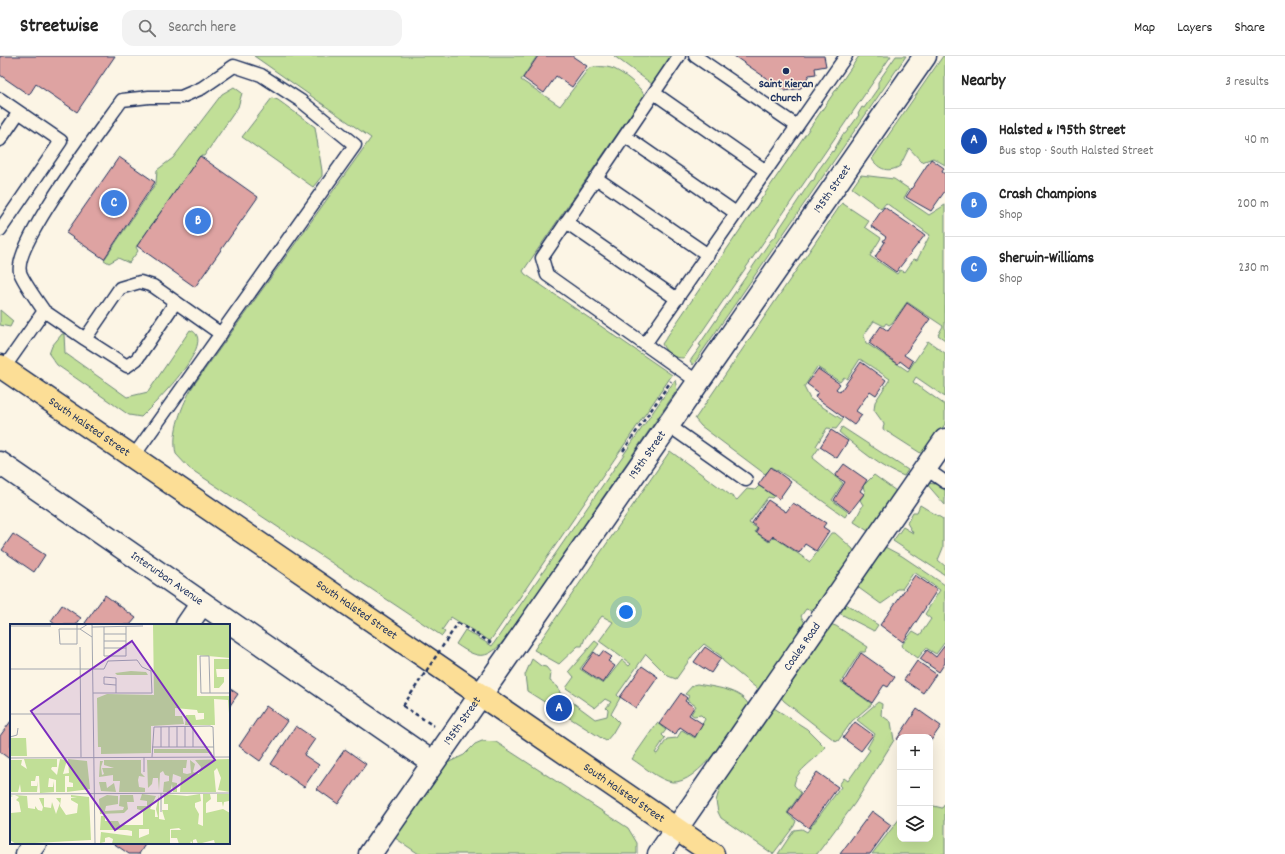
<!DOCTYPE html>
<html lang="en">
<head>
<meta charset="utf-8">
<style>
	:root { --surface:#fff; --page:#f2f2f2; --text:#222; --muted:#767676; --line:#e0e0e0; --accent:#1a73e8 }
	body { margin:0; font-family:Dekko,sans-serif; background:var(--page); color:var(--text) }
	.controls { position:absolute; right:12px; bottom:12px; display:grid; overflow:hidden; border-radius:8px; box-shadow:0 4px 16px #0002 }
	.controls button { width:36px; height:36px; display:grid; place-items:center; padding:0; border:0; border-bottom:1px solid var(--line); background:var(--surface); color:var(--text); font:20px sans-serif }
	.you { position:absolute; left:626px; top:556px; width:14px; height:14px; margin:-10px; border:3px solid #fff; border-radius:50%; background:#1a73e8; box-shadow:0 0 0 6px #1a73e833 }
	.badge { display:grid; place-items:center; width:26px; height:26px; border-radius:50%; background:var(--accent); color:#fff; font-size:13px; font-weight:700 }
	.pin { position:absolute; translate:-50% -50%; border:2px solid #fff; box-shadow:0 1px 4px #0006 }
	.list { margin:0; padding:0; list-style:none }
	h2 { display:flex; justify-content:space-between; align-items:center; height:52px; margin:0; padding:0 16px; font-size:17px }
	h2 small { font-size:13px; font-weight:400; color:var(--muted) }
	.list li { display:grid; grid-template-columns:26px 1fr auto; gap:12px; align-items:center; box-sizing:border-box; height:64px; padding:0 16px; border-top:1px solid var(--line) }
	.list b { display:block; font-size:15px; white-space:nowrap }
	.list p { margin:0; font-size:13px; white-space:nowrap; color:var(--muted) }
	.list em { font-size:13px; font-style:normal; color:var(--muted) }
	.icon { flex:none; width:22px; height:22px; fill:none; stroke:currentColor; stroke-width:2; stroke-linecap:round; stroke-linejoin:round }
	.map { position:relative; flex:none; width:945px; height:798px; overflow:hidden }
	header { display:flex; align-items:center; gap:24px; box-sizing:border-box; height:56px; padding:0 20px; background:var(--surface); border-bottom:1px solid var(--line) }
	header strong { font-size:19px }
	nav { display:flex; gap:22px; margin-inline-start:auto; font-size:14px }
	.search { width:280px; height:36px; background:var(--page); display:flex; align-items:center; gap:10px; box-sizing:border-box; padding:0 14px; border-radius:12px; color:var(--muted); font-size:15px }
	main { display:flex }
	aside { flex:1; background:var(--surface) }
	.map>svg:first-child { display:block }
	.green { fill:#c1df97; stroke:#6e877a }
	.building { fill:#dea3a2; stroke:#1b2f5e }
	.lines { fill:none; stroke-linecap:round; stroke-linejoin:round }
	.service-casing { stroke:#1b2f5e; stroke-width:15 }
	.minor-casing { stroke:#1b2f5e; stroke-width:25 }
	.primary-casing { stroke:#1b2f5e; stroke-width:25 }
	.path { stroke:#1b2f5e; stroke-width:2.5; stroke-dasharray:4 3; stroke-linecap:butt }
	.service { stroke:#fcf5e5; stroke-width:12 }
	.minor { stroke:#fcf5e5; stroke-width:22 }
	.primary { stroke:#fcde96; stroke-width:22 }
	.path-bridge { stroke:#1b2f5e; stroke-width:2.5; stroke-dasharray:4 3; stroke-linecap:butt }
	.poi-dot { fill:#1b2f5e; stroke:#fcf5e5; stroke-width:1.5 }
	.labels { text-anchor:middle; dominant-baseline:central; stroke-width:3; stroke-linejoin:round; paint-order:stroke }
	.poi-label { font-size:12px; font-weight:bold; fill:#1b2f5e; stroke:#fcf5e5 }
	.street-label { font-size:12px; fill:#1b2f5e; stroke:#fcf5e5 }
	.inset-road { fill:none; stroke:#a2a6af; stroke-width:1 }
	.view { fill:#7b2cbf; fill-opacity:0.15; stroke:#7b2cbf; stroke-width:2 }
	.inset-edge { fill:none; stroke:#1b2f5e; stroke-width:2 }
</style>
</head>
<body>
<header>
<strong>Streetwise</strong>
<div class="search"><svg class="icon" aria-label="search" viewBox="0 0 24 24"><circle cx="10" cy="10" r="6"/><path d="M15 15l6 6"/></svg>Search here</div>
<nav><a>Map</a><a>Layers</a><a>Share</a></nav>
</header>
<main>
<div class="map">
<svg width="945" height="798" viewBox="0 0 945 798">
	<rect width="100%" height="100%" fill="#fcf5e5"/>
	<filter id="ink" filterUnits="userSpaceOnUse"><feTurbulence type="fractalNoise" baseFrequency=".025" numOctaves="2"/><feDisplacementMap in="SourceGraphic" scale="8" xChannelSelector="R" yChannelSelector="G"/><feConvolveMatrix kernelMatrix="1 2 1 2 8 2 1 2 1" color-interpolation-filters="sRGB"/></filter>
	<g filter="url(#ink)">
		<path class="green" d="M254,0H537L521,24L560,50L589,12C598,10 606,10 614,13C623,17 641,31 644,39L523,215L525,218L672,319L490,585L451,561L442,574L445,576L442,580L189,412L176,398C171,376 182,349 193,330L371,82Z
			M614,0H671L652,28Z
			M859,0H891L684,302C673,302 667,298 662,288Z
			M896,0H906L693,309L690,305L701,290L699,289L771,184L776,180L777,176L811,125L814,124L817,116L832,95L833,96L843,78H845L859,59L858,58L862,51L864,52L878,32V26Z
			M943,0H945V109L933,102L922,106L909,92L900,110C889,117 879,114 872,103Z
			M234,31L242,37L238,51L204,100H200L136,191L138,195L129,207L118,202L109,207L104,204L156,127L157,114L173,102L222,38Z
			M272,42L278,44L315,71L322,115V120L313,131L242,81Z
			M861,119L894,123L909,133L904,142L929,159L945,149V284L938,279L943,270L907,246L892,267L889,269L886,267L884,270L874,265L864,279L866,287L908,315L928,285L945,297V341L916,321L913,326L945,349V368L929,393L922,398L883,373L884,368L874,354L875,346L890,323L860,303L847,323L844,321L840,326L817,311L804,331L810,343L843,364L836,373L827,372L816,390L819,392L812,402L843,427L832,444L848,456L845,461L796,426L772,411L765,418L701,370L695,363L842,147L869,165L865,171L881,182L870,200L897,218L900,214L905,216L914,203L917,204L930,179L886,147L881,153L852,132Z
			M0,254L13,265L10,271L0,269Z
			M190,274C221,284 151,351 141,361L129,359L57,309L49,298L52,290L62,278H64L65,297L127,341L148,336Z
			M675,324L677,334L506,582C488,604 479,604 456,588L465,574L492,590Z
			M842,371L908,414L904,420C881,412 858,392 839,376Z
			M670,395L737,444L747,433L755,434L759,430L774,440L772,442L768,441L749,467L757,472L755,476L769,486L774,481L810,506L831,477H835L853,493L854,498L815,556L806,553L801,560L806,569L760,635L723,605L721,600L704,588L693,599L676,623L668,620L646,598L617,639L620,642L611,658L619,666L612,678L606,685L527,635L525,619L532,603L541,610L546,611L551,617L550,625L558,631L560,637L595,663L607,660L608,654L606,652L611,646L605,643L595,652L566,632L574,621L569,615L595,585L599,588L580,613L603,628L622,604L629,610L631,608L599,585L613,566L602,560L585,582L582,590H578L559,608L534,594Z
			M874,419L896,435L871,474L868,475L854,466L863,449L860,444L865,437L863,430Z
			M926,427L936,428L945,434V449Z
			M920,449L943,463V492L938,504L945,510V519L893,485L903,471L913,477L907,467L913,456H917Z
			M910,451L911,453L885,491L902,500L945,529V586L936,598L926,592L918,602L901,590L913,575L920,579L931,563L925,558L940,534L914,516L902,533H897L891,541L881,548L856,530Z
			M843,546L878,569L874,575L837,556Z
			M830,568L836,570L868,591L865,596H860L841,626L872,648L852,665L838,685L834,684L784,645L779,639Z
			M697,628C713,631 742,633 749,650C735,670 698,729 672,726C659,724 643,710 632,703L657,667L666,674L662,679L665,682L655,697L657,698L667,683L677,682L682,674L695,682L705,663L701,659L694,660L691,658L696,650L687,644L689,640L685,638L693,629Z
			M878,646L882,648L881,659L891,666L894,684L855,747L817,798H778L794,774L802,773L807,776L841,731L839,729L844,722L848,725L870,694L867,692L875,678L857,664Z
			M774,652L807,673L825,691C817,704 796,713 794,729L801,737L787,757L796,765L794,770L773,798L721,762L718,756L716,745L719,735L731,708L768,653Z
			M482,685L496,686L502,690L628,772L637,787V798H419L395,782L393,779L443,709L464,699L475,688Z
			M945,748V798H872L900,762V783H930V749L942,752Z"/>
		<path class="building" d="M0,0H115L77,56L36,28L29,39L0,19Z
			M538,0H572L587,10L572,31L556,20L544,37L523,22Z
			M734,0H824L826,10L815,12L816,18L809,19L801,32L785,35Z
			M200,100L258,141L195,231L137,190Z
			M119,101L155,126L104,203L66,177Z
			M931,103L944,112L942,116L945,118V135L931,155L906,141Z
			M884,151L925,179L896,216L875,201L885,186L883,185L886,181L871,170Z
			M907,247L930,263L904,299L913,305L909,312L900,305L898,308L869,287L881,270L888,275Z
			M861,306L886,324L876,339L870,335L856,355L862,359L854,369L815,341L818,336L807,328L818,313L840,328L836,333L840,336Z
			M831,374L848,385L837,402L820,391Z
			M844,408L867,424L860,435L864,438L850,456L834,444L845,426L835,420Z
			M771,411L791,426L779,443L758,429Z
			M768,444L786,456L793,447L826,467L823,471L829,475L816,495L805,488L799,497L773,480L769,485L756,476L758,472L752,467Z
			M13,478L45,499L34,516L2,494Z
			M915,519L937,534L903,586L880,569Z
			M105,539L136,562L130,569H87L85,567Z
			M62,549L81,562L76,569H56L51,565Z
			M945,589V607L939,616L920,603L927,594L936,601Z
			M705,591L721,602L711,617L694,606Z
			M603,595L612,601L608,605L615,610L603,627L582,613L594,596L599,600Z
			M861,597L895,621L888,631L884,629L872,647L843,627Z
			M917,605L936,618L923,637L904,624Z
			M642,610L658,621L636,652L620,641Z
			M229,632L238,638L229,651Z
			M681,637L687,642L685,645L694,651L689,659L703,668L695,681L680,671L675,679L659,668Z
			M266,650L287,665L260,705L239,690Z
			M917,653L941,670L930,686V681H900V685L897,683Z
			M11,665V704L0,696V680Z
			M855,666L873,679L861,695L843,682Z
			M296,670L315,683L304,699L319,709L304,731L271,708Z
			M345,693L366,708L338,748L317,733Z
			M817,716L838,731L809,772L788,757Z
			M872,755L891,769L870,798H840Z
			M113,787H146L139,798H129Z"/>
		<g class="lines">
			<defs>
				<path id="service" d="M679,0L542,202L547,219L698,326
					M695,0L797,70
					M654,37L766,115
					M0,43L61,85L0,174
					M625,80L736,157
					M0,84L19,56
					M596,122L708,199
					M566,166L677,243
					M175,247L137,303L127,310L85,283L120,232L140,226L153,230L221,278
					M44,255L85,283
					M645,288L846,0
					M4,312L44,255C38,246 22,224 20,216C13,188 103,71 122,44L149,41H181L202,32L234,10L261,19L301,45L355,89L133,401
					M668,369L746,424
					M925,412L945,426"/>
				<g id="minor">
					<path id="s1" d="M0,407L432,706"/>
					<path d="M187,569L202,547"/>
					<path d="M27,798L35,787"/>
					<path id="s2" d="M370,798L925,0"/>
					<path id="s3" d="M659,798L945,384"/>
				</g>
				<g id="primary">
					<path id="s4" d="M0,310L713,798"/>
				</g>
			</defs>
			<use href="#service" class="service-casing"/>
			<use href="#minor" class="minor-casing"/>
			<use href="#primary" class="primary-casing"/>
			<path class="path" d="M623,395L671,325
				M458,567L491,587
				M403,650L434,670"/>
			<use href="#service" class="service"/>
			<use href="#minor" class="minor"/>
			<use href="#primary" class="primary"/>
			<path class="path-bridge" d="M403,650L458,567"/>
		</g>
	</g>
	<circle class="poi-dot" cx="786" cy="15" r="4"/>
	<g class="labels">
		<g class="poi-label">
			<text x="786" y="28">Saint Kieran<tspan x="786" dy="14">Church</tspan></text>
		</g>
		<g class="street-label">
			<text stroke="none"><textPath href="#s2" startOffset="810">195th Street</textPath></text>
			<text stroke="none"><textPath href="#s4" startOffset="108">South Halsted Street</textPath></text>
			<text stroke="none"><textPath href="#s2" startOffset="486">195th Street</textPath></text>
			<text stroke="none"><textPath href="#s1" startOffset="203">Interurban Avenue</textPath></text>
			<text stroke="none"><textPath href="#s4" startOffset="432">South Halsted Street</textPath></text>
			<text stroke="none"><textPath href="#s3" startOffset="252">Coales Road</textPath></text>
			<text stroke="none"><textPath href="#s2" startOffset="162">195th Street</textPath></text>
			<text stroke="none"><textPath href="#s4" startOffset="756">South Halsted Street</textPath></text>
		</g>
	</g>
	<g transform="translate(10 568)">
		<rect width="220" height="220" fill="#fcf5e5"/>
		<path d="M143,0H220V34L187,31V72H220V103L218,76L204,75L205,101H175L176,91H185L186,96L194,95V89H188L187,86L165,84V92H172L174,100L141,102V129L91,130V123H88L87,74L97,70L144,71ZM204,35H220V45H206L207,53H214V58L209,64H204ZM121,47L136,48L138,51H107L105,49ZM0,114H16L17,132H0ZM144,125H199L202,129H144ZM14,135H47V143H42L41,145L47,151L50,135L57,136L53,150L59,149L58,135L77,137L80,165L57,168V163H63V159L59,158V152H55V168H46V156L39,154L38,163H43L44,157V168L30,169L29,152H26L25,157H21V162H27L28,157L27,168H11L10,160L8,168H0V136H12L11,141L17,145ZM220,135V168L208,166L211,154L207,144L204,147L206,168H170L171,153L163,150L162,158L167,159V168H163L162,160L160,168H153L154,158L159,157V152L155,151L153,147L150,149L149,167L148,154H143L142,160L138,164L137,136H177L176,144H173V149L177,150L181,149L180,136L185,140L183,148L189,150L191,143L185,136ZM94,136H131V149L135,153L129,152L128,156L129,163L135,164V168H109L110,157H103V151L89,153L90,137H93L91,143L92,151L94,150L92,144H104L94,141ZM89,158H96L97,164L104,159L106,168L91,167ZM132,170L146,172L140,185L145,186V193H148L146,185L149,171V195L155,196L152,186H158V180H154V170L177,172L190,170L191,177L185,179V183L189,190L188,200L193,202V170H200L201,175L196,179V189L213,185L220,189V220H205L204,216L188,220L186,215L183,216V220L181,217L180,220H169L167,214H161V206H171L169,204L160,205V220H102L103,215L99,213L95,214V218L90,219L91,208L122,212V207L117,206H90L91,192H95V197H108L110,201H133V187L127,185V182H137V177L130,176ZM129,205H139V210L129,214ZM207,170H219V177L214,178L213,183L212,178H207ZM0,171L3,172L0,173L1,189L11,188L9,178L6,176L9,173L5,171L17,172L18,184L25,185V182L28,186L32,187L33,183L29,174H34V183L41,184L42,178L46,190L50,179L46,174H51L50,182L56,191L67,189L68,180L61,176V174L67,173H61V171L79,173L81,216L6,220L0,216ZM97,171L108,172V180L96,182L95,187L113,186L114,183L109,182L110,171H123L124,178H117L118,185L114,189L90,190L89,175Z" fill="#c1df97" fill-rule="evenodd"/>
		<path class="inset-road" d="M67,0V20H50L49,5H70M78,0L70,5L82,13M82,0L85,220M0,2H41M82,3L133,2M94,3V32H116V2M94,10H116M94,17H116M70,23L71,133M94,24H116M0,45H94L98,37L127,36L132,43L141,47L142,69H83M106,61L94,60V53L106,54V69M200,69L199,32H190L191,69H220M0,90H71M167,102V123M183,102V123M151,103V123M159,103V123M0,113L7,111L8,104M142,123H204M175,123V102M134,133V148M142,133L144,103L200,102L203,103L204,133M0,134L220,133M0,170L220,169M151,188V169"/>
		<path class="view" d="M122,17L205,136L105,206L21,87Z"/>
		<rect width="220" height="220" class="inset-edge"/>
	</g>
</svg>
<div class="controls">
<button>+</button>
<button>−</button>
<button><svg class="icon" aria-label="layers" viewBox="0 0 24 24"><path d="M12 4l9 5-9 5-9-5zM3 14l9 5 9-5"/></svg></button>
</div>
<div class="you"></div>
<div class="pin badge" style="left:559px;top:652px;background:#1a4fb4">A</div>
<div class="pin badge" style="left:198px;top:165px;background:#3f7fe0">B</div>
<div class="pin badge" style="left:114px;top:147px;background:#3f7fe0">C</div>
</div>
<aside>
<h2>Nearby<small>3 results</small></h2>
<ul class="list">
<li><span class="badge" style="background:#1a4fb4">A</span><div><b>Halsted &amp; 195th Street</b><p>Bus stop · South Halsted Street</p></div><em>40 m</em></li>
<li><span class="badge" style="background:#3f7fe0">B</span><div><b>Crash Champions</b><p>Shop</p></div><em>200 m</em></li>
<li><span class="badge" style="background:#3f7fe0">C</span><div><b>Sherwin-Williams</b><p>Shop</p></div><em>230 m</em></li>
</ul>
</aside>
</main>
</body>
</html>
